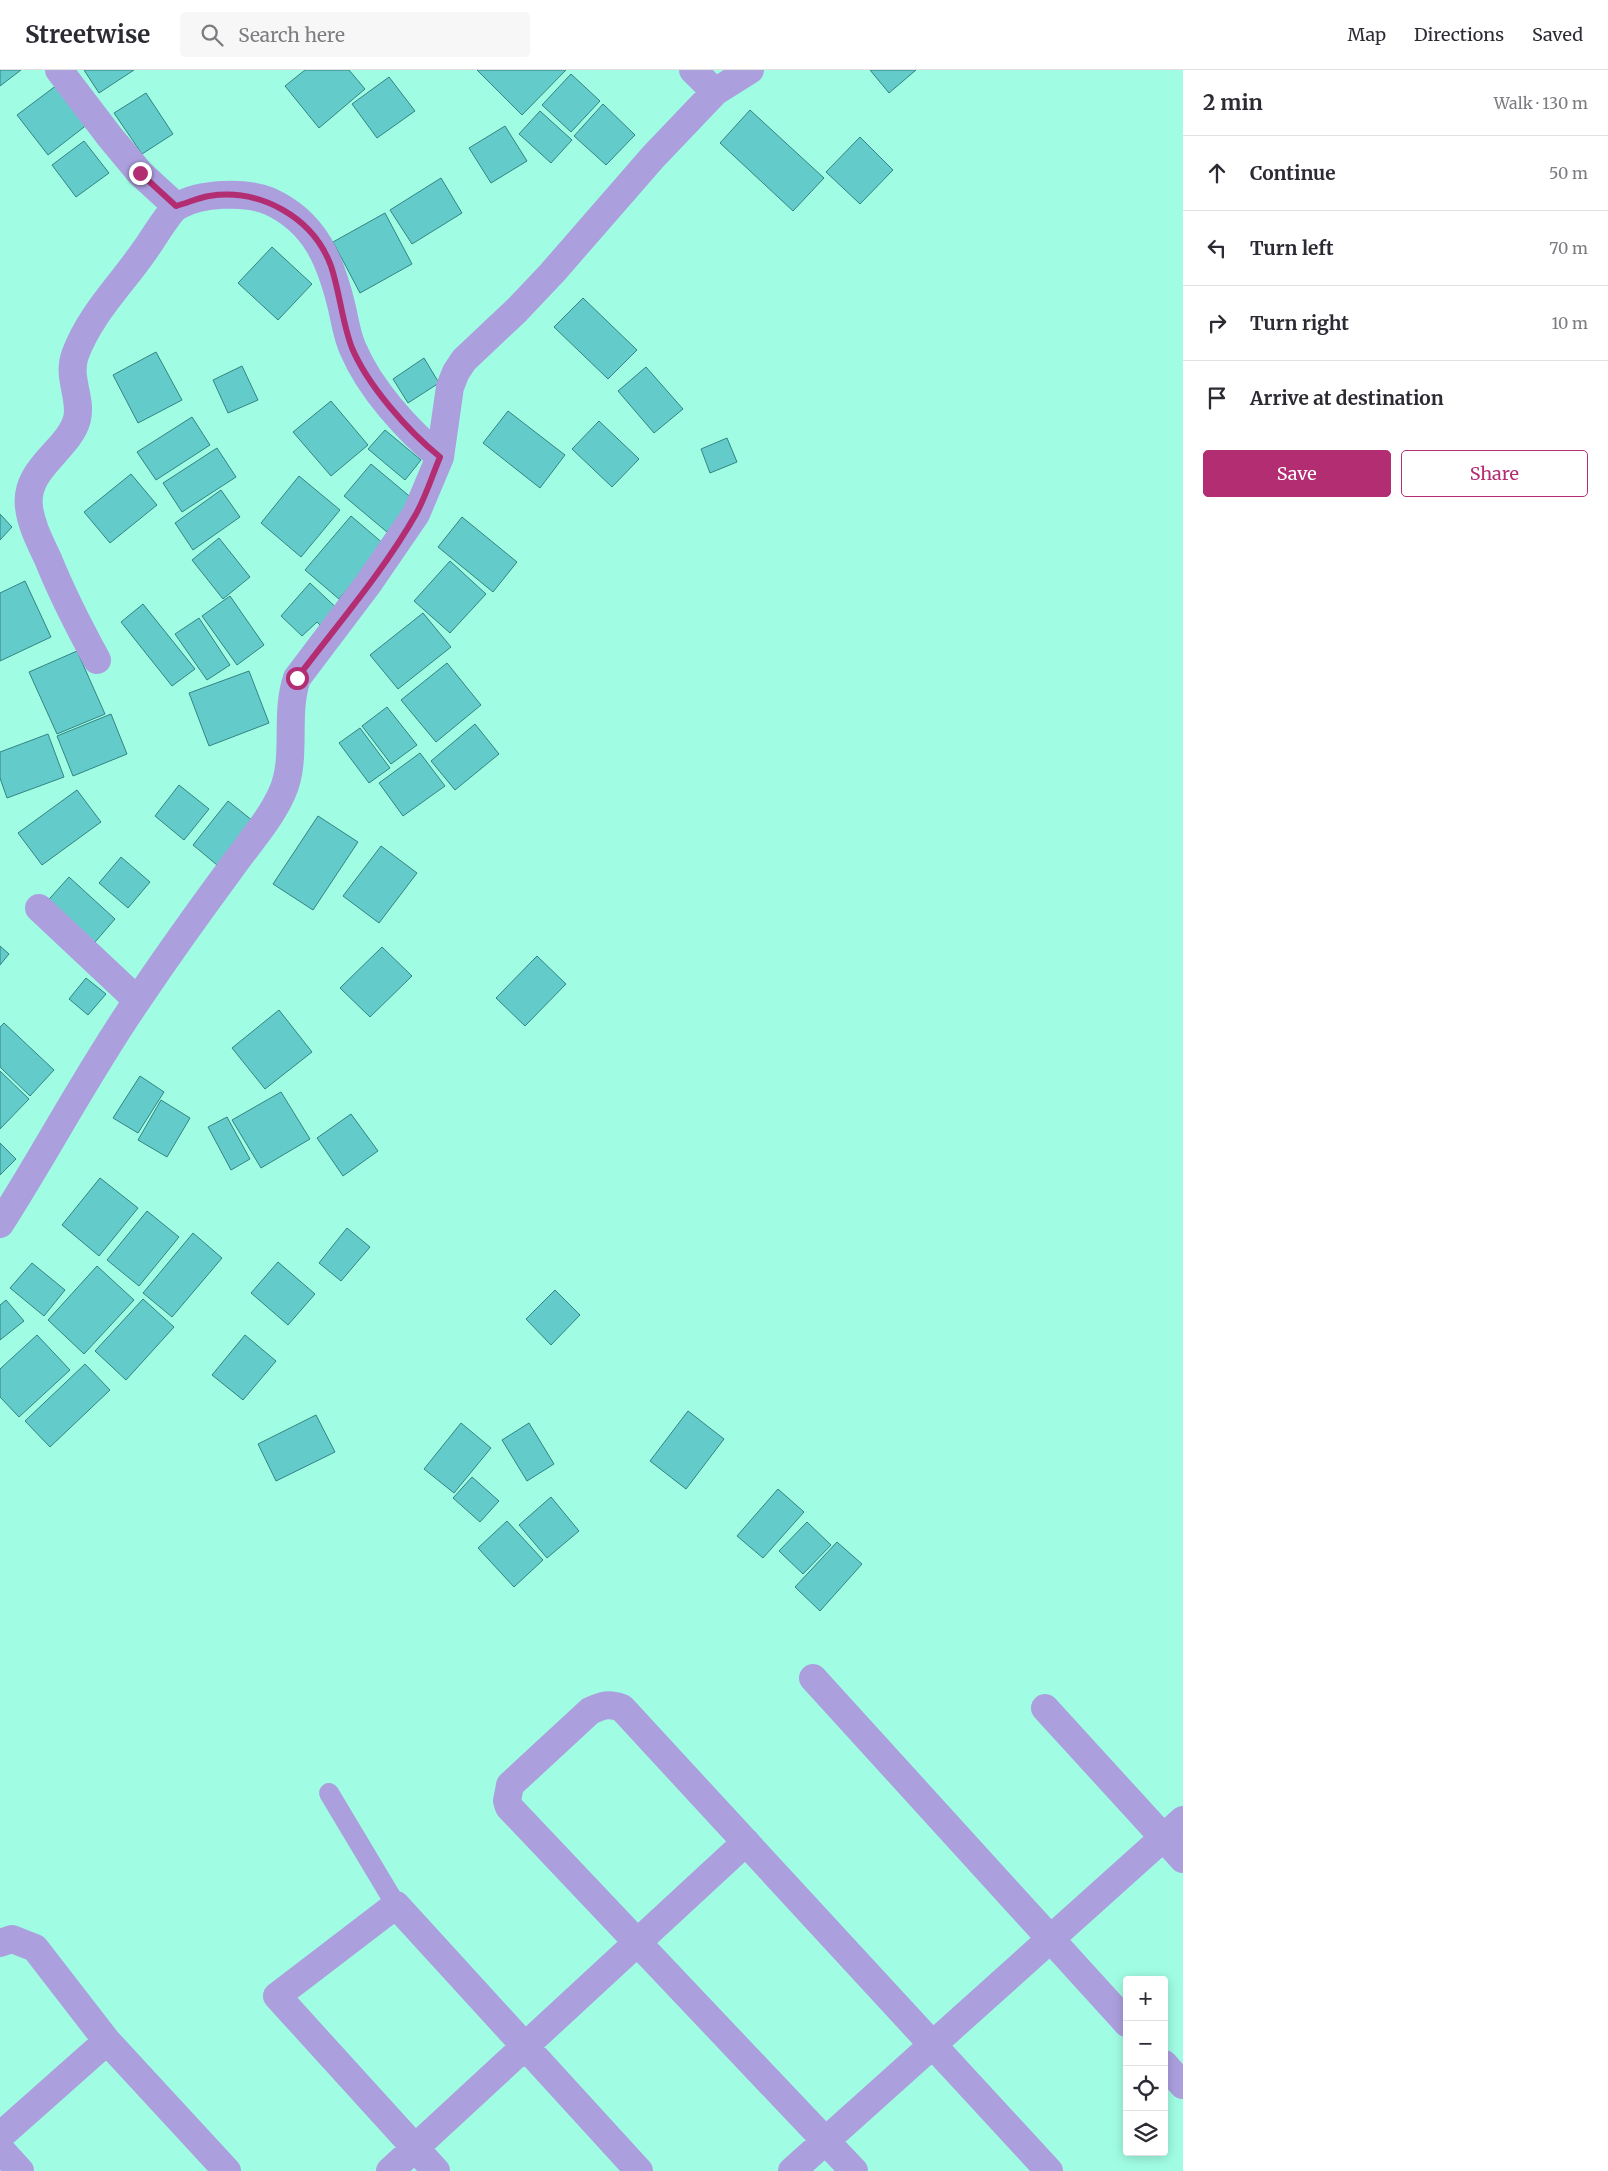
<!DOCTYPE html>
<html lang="en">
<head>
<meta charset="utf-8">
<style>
	:root { --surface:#fff; --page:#f7f7f7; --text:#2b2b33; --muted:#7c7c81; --line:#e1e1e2; --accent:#b32d72 }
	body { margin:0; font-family:Merriweather,serif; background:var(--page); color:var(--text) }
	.controls { position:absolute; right:15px; bottom:15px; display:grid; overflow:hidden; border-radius:5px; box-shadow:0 2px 12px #0003 }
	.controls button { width:45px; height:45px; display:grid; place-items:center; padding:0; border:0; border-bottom:1px solid var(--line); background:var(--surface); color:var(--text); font:25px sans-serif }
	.stop { position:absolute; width:15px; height:15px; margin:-11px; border:4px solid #b32d72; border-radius:50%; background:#fff }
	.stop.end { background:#b32d72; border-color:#fff; box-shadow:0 1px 5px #0008 }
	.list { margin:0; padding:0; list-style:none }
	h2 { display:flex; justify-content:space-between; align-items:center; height:65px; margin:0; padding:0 20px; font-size:21px }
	h2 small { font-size:16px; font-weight:400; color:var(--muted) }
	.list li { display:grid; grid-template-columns:32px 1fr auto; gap:15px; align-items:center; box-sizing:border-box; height:75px; padding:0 20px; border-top:1px solid var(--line) }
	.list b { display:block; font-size:19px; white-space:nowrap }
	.list em { font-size:16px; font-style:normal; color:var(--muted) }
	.actions { display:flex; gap:10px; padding:15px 20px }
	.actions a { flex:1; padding:11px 0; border:1px solid var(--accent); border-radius:5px; text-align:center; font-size:18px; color:var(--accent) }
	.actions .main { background:var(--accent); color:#fff }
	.icon { flex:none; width:28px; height:28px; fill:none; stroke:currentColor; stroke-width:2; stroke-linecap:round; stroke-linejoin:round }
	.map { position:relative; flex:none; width:1183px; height:2101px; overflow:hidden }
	header { display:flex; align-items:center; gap:30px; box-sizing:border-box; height:70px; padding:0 25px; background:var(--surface); border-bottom:1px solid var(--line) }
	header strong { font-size:24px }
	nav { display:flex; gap:28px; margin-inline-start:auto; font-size:18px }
	.search { width:350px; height:45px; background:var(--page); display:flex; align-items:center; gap:12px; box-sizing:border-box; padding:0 18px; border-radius:5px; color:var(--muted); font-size:19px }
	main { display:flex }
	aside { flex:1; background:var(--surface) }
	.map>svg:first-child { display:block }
	.building { fill:#63cbca; stroke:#338482 }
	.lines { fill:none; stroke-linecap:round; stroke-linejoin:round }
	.lane { stroke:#ac9fde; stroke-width:20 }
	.street { stroke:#ac9fde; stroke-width:28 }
	.route { stroke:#b32d72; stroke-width:6 }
</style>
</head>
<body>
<header>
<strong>Streetwise</strong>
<div class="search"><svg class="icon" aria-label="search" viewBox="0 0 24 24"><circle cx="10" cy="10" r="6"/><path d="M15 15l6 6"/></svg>Search here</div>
<nav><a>Map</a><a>Directions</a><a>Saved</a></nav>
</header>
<main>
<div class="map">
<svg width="1183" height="2101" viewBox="0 0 1183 2101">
	<rect width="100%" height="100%" fill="#a0fde3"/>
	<path class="building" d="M0,0H21L0,16Z
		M84,0H134L99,23Z
		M305,0H349L365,19L319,58L285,16Z
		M477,0H566L522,45Z
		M870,0H916L889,23Z
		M571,4L600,31L571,62L542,35Z
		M389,7L415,41L377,68L352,34Z
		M57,15L88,54L48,85L17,45Z
		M146,23L173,64L142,84L114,43Z
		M603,34L635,65L606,95L574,66Z
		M750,40L824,108L793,141L720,73Z
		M540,41L572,70L551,93L519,64Z
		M505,56L527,91L491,113L469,78Z
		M860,67L893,100L860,134L826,102Z
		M84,71L109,103L76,127L52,95Z
		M441,108L462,143L412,174L390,140Z
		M385,143L412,194L360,223L333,172Z
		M272,177L312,214L278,250L238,213Z
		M583,228L637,280L608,309L554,257Z
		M156,282L182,330L138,353L113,305Z
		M424,288L439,313L408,333L393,309Z
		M242,296L258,330L228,343L213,310Z
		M646,297L683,339L654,363L618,321Z
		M331,331L368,375L331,406L293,362Z
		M508,341L565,385L540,418L483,373Z
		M192,347L210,375L156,410L137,382Z
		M599,351L639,389L612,417L572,379Z
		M385,360L421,390L405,410L368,379Z
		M727,368L737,392L710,403L701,379Z
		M217,378L236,407L182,442L163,413Z
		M371,394L414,430L387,462L344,426Z
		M131,404L157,435L110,473L84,442Z
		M299,406L340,440L301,487L261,453Z
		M221,420L240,447L193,480L175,453Z
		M0,444L12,457L0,470Z
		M351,446L385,475L339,529L305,500Z
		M462,447L517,492L493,522L438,477Z
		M219,468L250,507L223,529L192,490Z
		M450,491L486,524L450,563L414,531Z
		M25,511L51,567L0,591V523Z
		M310,513L343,544L326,561L317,552L302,566L281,546Z
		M230,526L264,575L237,595L202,546Z
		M143,534L195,599L172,616L121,552Z
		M423,543L451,577L398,619L370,585Z
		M199,548L230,595L207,610L175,564Z
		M77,581L105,644L57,664L29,602Z
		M447,593L481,635L436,672L401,630Z
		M249,601L269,653L209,676L189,623Z
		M387,637L417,675L391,694L362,656Z
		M111,644L127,684L73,706L57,666Z
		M475,654L499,684L455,720L431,691Z
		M360,658L390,698L369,713L339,673Z
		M48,664L64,707L7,728L0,708V682Z
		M420,683L445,716L403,746L379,713Z
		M179,715L209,739L184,770L155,746Z
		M77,720L101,752L42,795L18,763Z
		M228,731L253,751L217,795L193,775Z
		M318,746L358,772L313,840L273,814Z
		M381,776L417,803L379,853L343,826Z
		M121,787L150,812L128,838L99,813Z
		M69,807L115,849L89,879L42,837Z
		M0,876L9,884L0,895Z
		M382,877L412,906L370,947L340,918Z
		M537,886L566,914L525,956L496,928Z
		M86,908L106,924L88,945L69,929Z
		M279,940L312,982L265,1019L232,978Z
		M4,953L54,1000L30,1026L0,997V957Z
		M0,1001L29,1029L0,1059Z
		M140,1006L164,1022L138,1063L113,1048Z
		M281,1022L310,1069L261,1098L232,1050Z
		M161,1030L190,1048L167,1087L138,1070Z
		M351,1044L378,1081L343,1106L317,1068Z
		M227,1047L250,1089L231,1100L208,1057Z
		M0,1073L16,1089L0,1105Z
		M100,1108L138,1138L99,1186L62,1155Z
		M147,1141L179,1167L139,1216L107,1190Z
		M347,1158L370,1177L341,1211L319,1193Z
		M193,1163L222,1188L172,1247L143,1223Z
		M278,1192L315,1224L288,1255L251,1223Z
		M32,1193L65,1220L44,1246L10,1218Z
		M97,1196L134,1230L84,1284L48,1250Z
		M555,1220L580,1245L551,1275L526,1249Z
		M143,1229L174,1257L126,1310L95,1281Z
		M6,1230L24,1251L0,1270V1235Z
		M37,1265L70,1300L19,1347L0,1327V1299Z
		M245,1265L276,1291L243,1330L212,1305Z
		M85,1294L110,1320L50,1377L25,1351Z
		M688,1341L724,1369L686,1419L650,1391Z
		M316,1345L335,1382L276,1411L258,1374Z
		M461,1353L491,1378L454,1423L424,1399Z
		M529,1353L554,1394L527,1411L502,1370Z
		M472,1407L499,1431L480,1452L453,1428Z
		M778,1419L804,1442L763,1488L737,1466Z
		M551,1427L579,1461L547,1488L519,1455Z
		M507,1451L543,1490L514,1517L478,1478Z
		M807,1452L831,1475L803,1504L779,1481Z
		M837,1472L862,1494L820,1541L795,1517Z"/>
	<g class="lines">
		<path class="lane" d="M329,1723L396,1835"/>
		<path class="street" d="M59,0L110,67L140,103L176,136
			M693,0L715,22
			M97,590C79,557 62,524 48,489C40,472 31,455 29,437C24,398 69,380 77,349C82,328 67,308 75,285C90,244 121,215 145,180C151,172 170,140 178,136C200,123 245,121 269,131C316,152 331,192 342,238C345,251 347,266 353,279C370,319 407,360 440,387
			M39,838L137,930
			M0,1154C48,1079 89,1000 139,928C168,885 198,843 229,801C247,775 269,752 282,723C298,688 284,646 297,608L368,514L416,444L440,387L450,317L456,302L464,290L517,240L552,203L653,87L715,22L750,0
			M813,1608L1127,1953
			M1045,1638L1183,1789
			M0,1873L12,1869L35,1878L107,1971L0,2066
			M107,1971L227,2101
			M1164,1994L1183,2015
			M0,2079L20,2101
			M390,2101L746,1772
			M436,2101L277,1926L396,1835L639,2101
			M792,2101L1183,1750
			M854,2101L509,1737L507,1731L510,1715L590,1641C603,1635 609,1633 622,1638L1049,2101"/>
	</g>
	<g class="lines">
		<path class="route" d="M140,103L176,136C187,133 198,128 209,126C260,118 313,147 331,196C340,223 342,252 352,278C368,316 408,361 440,387C432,406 426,426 416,444C383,502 337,555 297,608"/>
	</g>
</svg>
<div class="controls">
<button>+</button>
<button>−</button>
<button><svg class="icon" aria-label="locate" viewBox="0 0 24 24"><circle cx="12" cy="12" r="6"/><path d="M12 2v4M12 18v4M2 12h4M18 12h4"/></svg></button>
<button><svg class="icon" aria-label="layers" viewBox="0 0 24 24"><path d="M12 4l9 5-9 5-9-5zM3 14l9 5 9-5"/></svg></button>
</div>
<div class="stop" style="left:297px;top:608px"></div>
<div class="stop end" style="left:140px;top:103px"></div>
</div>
<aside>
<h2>2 min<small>Walk · 130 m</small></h2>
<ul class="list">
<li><svg class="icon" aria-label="ahead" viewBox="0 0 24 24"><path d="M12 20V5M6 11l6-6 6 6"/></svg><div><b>Continue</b></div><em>50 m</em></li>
<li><svg class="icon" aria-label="left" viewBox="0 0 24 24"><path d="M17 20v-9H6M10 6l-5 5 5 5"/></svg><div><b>Turn left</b></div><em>70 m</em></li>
<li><svg class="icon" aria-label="right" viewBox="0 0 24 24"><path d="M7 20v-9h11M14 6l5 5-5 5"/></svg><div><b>Turn right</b></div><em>10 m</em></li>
<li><svg class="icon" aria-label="arrive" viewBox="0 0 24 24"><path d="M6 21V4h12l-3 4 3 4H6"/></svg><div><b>Arrive at destination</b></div></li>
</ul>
<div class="actions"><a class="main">Save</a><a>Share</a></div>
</aside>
</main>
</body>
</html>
